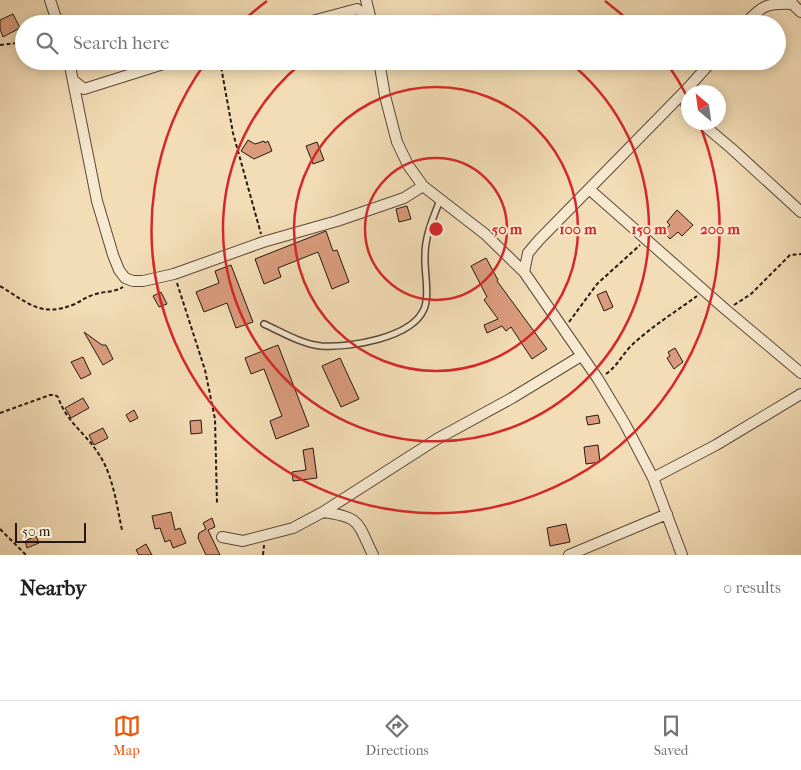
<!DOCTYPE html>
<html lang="en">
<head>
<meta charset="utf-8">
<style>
	:root { --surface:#fff; --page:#f6f6f6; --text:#202124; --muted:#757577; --line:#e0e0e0; --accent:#ea580c }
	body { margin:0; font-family:"IM FELL French Canon",serif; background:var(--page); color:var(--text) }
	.compass { position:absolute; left:681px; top:85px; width:45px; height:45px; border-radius:50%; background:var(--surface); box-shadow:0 2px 12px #0003; rotate:331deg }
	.scale { position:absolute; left:15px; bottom:12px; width:71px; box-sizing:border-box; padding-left:5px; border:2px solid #251812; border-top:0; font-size:14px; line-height:18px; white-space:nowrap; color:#251812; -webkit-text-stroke:4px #f7e9d0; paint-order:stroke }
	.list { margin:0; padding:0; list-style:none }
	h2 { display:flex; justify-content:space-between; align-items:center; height:65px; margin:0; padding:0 20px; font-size:21px }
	h2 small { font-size:16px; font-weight:400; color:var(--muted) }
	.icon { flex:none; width:28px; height:28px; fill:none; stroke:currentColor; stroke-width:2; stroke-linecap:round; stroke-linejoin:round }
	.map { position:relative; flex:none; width:801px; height:555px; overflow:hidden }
	.search { position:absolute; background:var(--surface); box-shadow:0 2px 12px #0003; left:15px; right:15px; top:15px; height:55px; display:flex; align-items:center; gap:12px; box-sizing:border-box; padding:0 18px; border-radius:28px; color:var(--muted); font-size:19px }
	.sheet { height:145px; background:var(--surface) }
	nav { display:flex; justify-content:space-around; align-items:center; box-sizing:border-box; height:70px; border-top:1px solid var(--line); background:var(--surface); font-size:14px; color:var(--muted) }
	nav a { display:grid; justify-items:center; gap:2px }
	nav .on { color:var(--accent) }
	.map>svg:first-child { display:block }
	.building { fill:#d99b7c; stroke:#251812 }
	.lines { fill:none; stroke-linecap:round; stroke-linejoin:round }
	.lane-casing { stroke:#58493b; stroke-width:8 }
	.street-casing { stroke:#58493b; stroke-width:12 }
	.path { stroke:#251812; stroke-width:2; stroke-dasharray:4 2.5; stroke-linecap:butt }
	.lane { stroke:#f7e9d0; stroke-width:5 }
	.street { stroke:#f7e9d0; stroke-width:10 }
	.ring { fill:none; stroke:#d62828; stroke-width:2.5 }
	.centre { fill:#d62828; stroke:#f7e9d0; stroke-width:2.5 }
	.ring-label { font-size:15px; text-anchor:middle; font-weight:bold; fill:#d62828; stroke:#f7e9d0; stroke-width:4; stroke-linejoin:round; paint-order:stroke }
</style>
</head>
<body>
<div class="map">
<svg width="801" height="555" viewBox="0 0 801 555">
	<rect width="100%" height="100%" fill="#f3ddb6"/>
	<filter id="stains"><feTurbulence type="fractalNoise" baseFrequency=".004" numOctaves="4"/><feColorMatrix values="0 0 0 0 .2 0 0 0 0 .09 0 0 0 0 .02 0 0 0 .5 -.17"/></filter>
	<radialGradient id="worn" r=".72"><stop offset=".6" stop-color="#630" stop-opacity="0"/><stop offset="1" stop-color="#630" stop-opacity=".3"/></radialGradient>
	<path class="building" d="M13,14L20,28L3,37L0,29V20Z
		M248,140L255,144L264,141L265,143L268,141L272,151L254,159L241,151Z
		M317,142L324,160L313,164L306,146Z
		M407,206L411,219L399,222L396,209Z
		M677,210L693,225L682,236L678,232L670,239L663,231L670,225L667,222Z
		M326,231L333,251L337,250L349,282L332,289L318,252L278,268L281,277L264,284L255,259Z
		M486,258L498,280L497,281L547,349L532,359L511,327L506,331L502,326L487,333L484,325L498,319L484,300L487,297L471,266Z
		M231,265L253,322L236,328L227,303L204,312L196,292L219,283L215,271Z
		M606,291L613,307L604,311L597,295Z
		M161,292L167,304L159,307L153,296Z
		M84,332L102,345H106L113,359L103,365Z
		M278,345L309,426L276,439L270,421L282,416L264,369L251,374L245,358Z
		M675,348L683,362L674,369L667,358L670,356L668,352Z
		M83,357L91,374L81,379L71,362Z
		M340,358L359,399L341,407L322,366Z
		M83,398L89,408L71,418L65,408Z
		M134,410L138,418L130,422L126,415Z
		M598,415L600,423L588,425L586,417Z
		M201,420L202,433L191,434L190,421Z
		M103,428L108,438L94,445L89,435Z
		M598,445L600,462L586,464L584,447Z
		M313,448L317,478L293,481L292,472L306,470L303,450Z
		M171,512L175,530L180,528L186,543L173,548L170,540L165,542L160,528L155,529L152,516Z
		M212,518L215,527L208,530L220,555H206L198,538L199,533L206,529L203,523Z
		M566,524L570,542L550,546L547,528Z
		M36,536L39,543L27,548L25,541Z
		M146,544L152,555H139L136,550Z"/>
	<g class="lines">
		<defs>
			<path id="lane" d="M264,324C282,332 301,344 321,346C349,348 412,338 424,309C430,295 424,271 425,255C425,236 433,218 440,200"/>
			<path id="street" d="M50,0L58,24
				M366,0L371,20
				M789,1L801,12
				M301,24L357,9L370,18
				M745,24C762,5 767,3 793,4
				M69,61L97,201L113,255L119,270L125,278L133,281H143L174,274L263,242L337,221L404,198L423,186
				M379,61L385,96L397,142L408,165L423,186L485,234L524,272L598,379L625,424L653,478L682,555
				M74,81L84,89L173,61
				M687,89L686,103L688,112
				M700,122L731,148L801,212
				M589,189L725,309L801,373
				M524,272L528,253L539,240L687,89L712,61
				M653,478L716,445L801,394
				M323,512C361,517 357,522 373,555
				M222,537L243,541L293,528L323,512L437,439L512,398L581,356
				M569,555L667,514"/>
		</defs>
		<use href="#lane" class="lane-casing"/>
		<use href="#street" class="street-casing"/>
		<path class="path" d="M0,45L24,42
			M220,61L233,133L261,234
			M177,283L205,370L215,419L217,504
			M0,286C28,303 41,318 75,304C81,301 86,297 93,295C102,291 114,293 123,287
			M734,305L751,294L790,255L801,254
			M569,322L597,284L640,245
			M606,374C616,367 621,357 629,348C649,328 674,313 697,296
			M0,413L50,395H55L58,397C66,421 82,430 96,450C113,473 116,502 122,530
			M0,529L26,555
			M263,555L264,545"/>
		<use href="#lane" class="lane"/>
		<use href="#street" class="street"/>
	</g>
	<g class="ring">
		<circle cx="436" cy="229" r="71"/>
		<circle cx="436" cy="229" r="142"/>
		<path d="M379 24A213 213 0 0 1 493 24M569 62A213 213 0 1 1 303 62"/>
		<path d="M241 23A284 284 0 0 1 267 1M605 1A284 284 0 0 1 631 23M666 62A284 284 0 0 1 688 98M699 123A284 284 0 1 1 206 62"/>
	</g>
	<circle cx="436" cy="229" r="8" class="centre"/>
	<g class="ring-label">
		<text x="507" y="234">50 m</text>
		<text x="578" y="234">100 m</text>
		<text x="649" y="234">150 m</text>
		<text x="720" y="234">200 m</text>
	</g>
	<rect width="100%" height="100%" filter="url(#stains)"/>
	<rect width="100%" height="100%" fill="url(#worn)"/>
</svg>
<svg class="compass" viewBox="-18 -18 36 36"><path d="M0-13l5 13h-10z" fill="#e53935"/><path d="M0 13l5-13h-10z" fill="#757577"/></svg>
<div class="scale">50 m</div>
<div class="search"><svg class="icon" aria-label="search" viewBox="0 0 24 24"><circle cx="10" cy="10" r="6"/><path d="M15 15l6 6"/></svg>Search here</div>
</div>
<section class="sheet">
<h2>Nearby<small>0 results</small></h2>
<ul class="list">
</ul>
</section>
<nav>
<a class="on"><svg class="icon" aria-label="map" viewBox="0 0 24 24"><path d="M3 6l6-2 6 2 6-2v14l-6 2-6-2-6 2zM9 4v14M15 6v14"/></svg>Map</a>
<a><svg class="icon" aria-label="directions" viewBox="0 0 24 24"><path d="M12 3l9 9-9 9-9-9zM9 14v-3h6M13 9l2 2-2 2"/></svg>Directions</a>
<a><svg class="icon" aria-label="saved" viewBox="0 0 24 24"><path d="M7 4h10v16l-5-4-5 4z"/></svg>Saved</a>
</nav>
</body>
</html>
